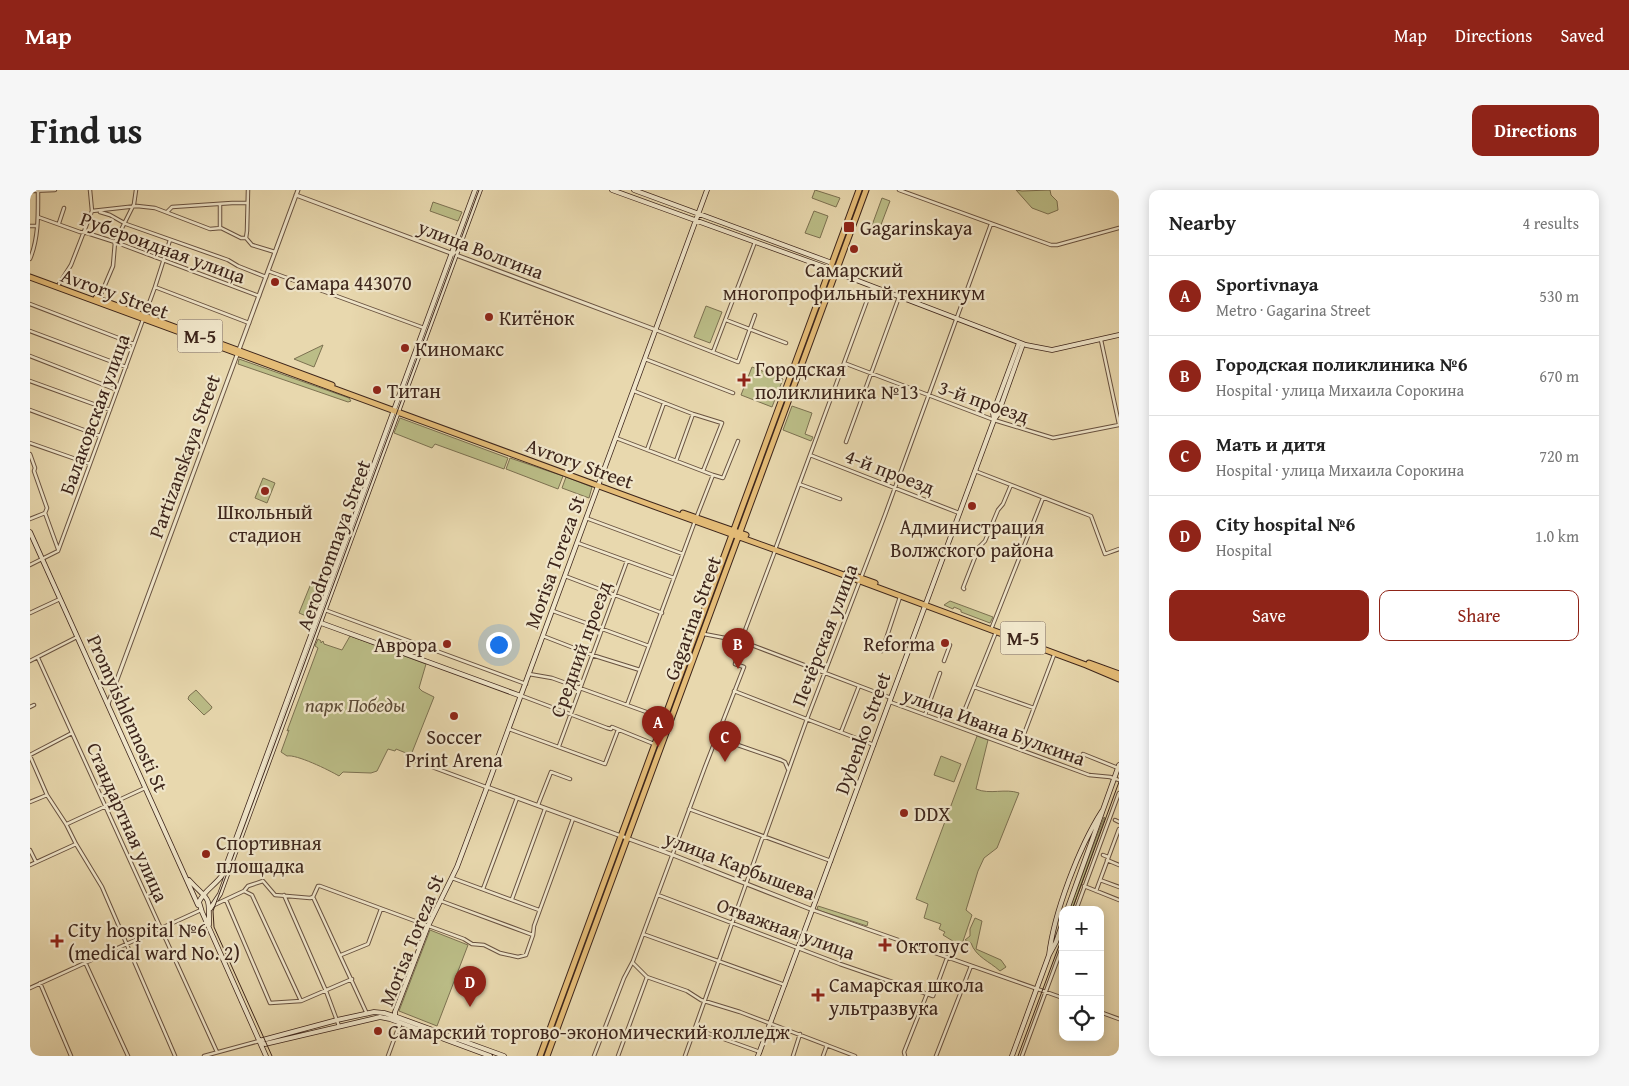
<!DOCTYPE html>
<html lang="en">
<head>
<meta charset="utf-8">
<style>
	:root { --surface:#fff; --page:#f6f6f6; --text:#222; --muted:#767676; --line:#e0e0e0; --accent:#8f2418 }
	body { margin:0; font-family:"Gentium Book Plus",serif; background:var(--page); color:var(--text) }
	.controls { position:absolute; right:15px; bottom:15px; display:grid; overflow:hidden; border-radius:10px; box-shadow:0 2px 12px #0003 }
	.controls button { width:45px; height:45px; display:grid; place-items:center; padding:0; border:0; border-bottom:1px solid var(--line); background:var(--surface); color:var(--text); font:25px sans-serif }
	.you { position:absolute; left:468px; top:454px; width:18px; height:18px; margin:-12px; border:4px solid #fff; border-radius:50%; background:#1a73e8; box-shadow:0 0 0 8px #1a73e833 }
	.badge { display:grid; place-items:center; width:32px; height:32px; border-radius:50%; background:var(--accent); color:#fff; font-size:16px; font-weight:700 }
	.pin { position:absolute; translate:-50% -41px; filter:drop-shadow(0 1px 2px #0008) }
	.pin::after { content:''; position:absolute; top:26px; width:18px; height:15px; background:inherit; clip-path:polygon(0 0,100% 0,50% 100%) }
	.list { margin:0; padding:0; list-style:none }
	h2 { display:flex; justify-content:space-between; align-items:center; height:65px; margin:0; padding:0 20px; font-size:21px }
	h2 small { font-size:16px; font-weight:400; color:var(--muted) }
	.list li { display:grid; grid-template-columns:32px 1fr auto; gap:15px; align-items:center; box-sizing:border-box; height:80px; padding:0 20px; border-top:1px solid var(--line) }
	.list b { display:block; font-size:19px; white-space:nowrap }
	.list p { margin:0; font-size:16px; white-space:nowrap; color:var(--muted) }
	.list em { font-size:16px; font-style:normal; color:var(--muted) }
	.actions { display:flex; gap:10px; padding:15px 20px }
	.actions a { flex:1; padding:11px 0; border:1px solid var(--accent); border-radius:10px; text-align:center; font-size:18px; color:var(--accent) }
	.actions .main { background:var(--accent); color:#fff }
	.icon { flex:none; width:28px; height:28px; fill:none; stroke:currentColor; stroke-width:2; stroke-linecap:round; stroke-linejoin:round }
	.map { position:relative; flex:none; width:1089px; height:866px; overflow:hidden; border-radius:10px }
	header { display:flex; align-items:center; gap:30px; box-sizing:border-box; height:70px; padding:0 25px; background:var(--accent); color:#fff }
	header strong { font-size:24px }
	nav { display:flex; gap:28px; margin-inline-start:auto; font-size:18px }
	.intro { display:flex; align-items:center; justify-content:space-between; box-sizing:border-box; height:120px; padding:0 30px }
	h1 { margin:0; font-size:35px }
	.button { padding:12px 22px; border-radius:10px; background:var(--accent); color:#fff; font-size:18px; font-weight:700 }
	main { display:flex; gap:30px; padding:0 30px }
	aside { flex:1; background:var(--surface); border-radius:10px; box-shadow:0 2px 12px #0003 }
	.map>svg:first-child { display:block }
	.green { fill:#bbbd87; stroke:#7c7151 }
	.lines { fill:none; stroke-linecap:round; stroke-linejoin:round }
	.minor-casing { stroke:#685240; stroke-width:4.5 }
	.tertiary-casing { stroke:#685240; stroke-width:5 }
	.secondary-casing { stroke:#3d251b; stroke-width:5.5 }
	.primary-casing { stroke:#3d251b; stroke-width:7 }
	.minor { stroke:#f0e6ca; stroke-width:2.5 }
	.tertiary { stroke:#f0e6ca; stroke-width:3 }
	.secondary { stroke:#f0e6ca; stroke-width:4 }
	.primary { stroke:#e4bc77; stroke-width:5 }
	.tram { stroke:#3d251b; stroke-width:1 }
	.poi-dot { fill:#8f2418; stroke:#f0e6ca; stroke-width:2 }
	.labels { text-anchor:middle; dominant-baseline:central; stroke-width:4.5; stroke-linejoin:round; paint-order:stroke }
	.shield { fill:#f0e6ca; stroke:#735f50; stroke-width:1 }
	.shield-label { font-size:19px; font-weight:bold; fill:#3d251b }
	.poi-label { font-size:20px; fill:#3d251b; stroke:#f0e6ca; text-anchor:start }
	.street-label { font-size:20px; fill:#3d251b; stroke:#f0e6ca }
	.park-label { font-size:20px; font-style:italic; fill:#5c4b36; stroke:#f0e6ca }
</style>
</head>
<body>
<header>
<strong>Map</strong>
<nav><a>Map</a><a>Directions</a><a>Saved</a></nav>
</header>
<div class="intro"><h1>Find us</h1><a class="button">Directions</a></div>
<main>
<div class="map">
<svg width="1089" height="866" viewBox="0 0 1089 866">
	<rect width="100%" height="100%" fill="#e8d8ae"/>
	<filter id="stains"><feTurbulence type="fractalNoise" baseFrequency=".004" numOctaves="4"/><feColorMatrix values="0 0 0 0 .2 0 0 0 0 .09 0 0 0 0 .02 0 0 0 .5 -.17"/></filter>
	<radialGradient id="worn" r=".72"><stop offset=".6" stop-color="#630" stop-opacity="0"/><stop offset="1" stop-color="#630" stop-opacity=".3"/></radialGradient>
	<path class="green" d="M785,0L810,8L806,17L782,8Z
		M986,0L992,1L1020,0L1021,5L1027,11L1028,20L1018,24L1002,18Z
		M852,8L860,11L849,40L841,38Z
		M403,12L432,22L428,31L400,21Z
		M784,21L798,26L790,48L775,43Z
		M799,88L801,89L709,335L708,334Z
		M676,116L692,122L680,153L664,147Z
		M293,155L284,177L264,169Z
		M209,169L319,208L321,211L318,212L208,174Z
		M722,177L753,189L742,217L711,205Z
		M762,216L782,223L775,244L783,247L781,251L753,240Z
		M370,228L478,268L474,279L405,254L402,258L364,243Z
		M480,268L533,286L528,299L476,279Z
		M536,287L562,297L559,308L532,298Z
		M233,288L245,293L237,313L225,308Z
		M701,354L702,355L642,519L641,518Z
		M282,391L290,394L289,398L292,399L281,428L269,423Z
		M920,411L963,427L960,433L931,422V420L924,417L923,419L914,415Z
		M320,446L396,474L389,498L392,501L404,507L381,565L366,559L365,561L358,559L347,581L341,583L313,582L309,586C299,580 266,564 257,566L251,562L259,540L257,541L288,458L285,456L288,449L291,451V453L293,451L294,454L312,460Z
		M166,500L182,517L181,519L174,525L158,509L159,506Z
		M947,546L958,550L946,599C960,605 975,598 989,603L967,658L954,668L948,681L936,720L942,725L932,754L926,753L913,745L915,742L909,739L911,734L894,728L898,714L886,709Z
		M911,566L931,574L924,592L904,585Z
		M1074,627L1075,628L1042,720H1039Z
		M788,716L838,732L837,736L791,721L787,719Z
		M945,728L952,731L946,759L971,770L976,777L970,781C959,771 946,767 941,753L935,750L940,746V739Z
		M400,740L438,755L407,836L369,821Z"/>
	<g class="lines">
		<defs>
			<path id="minor" d="M869,0L1021,55H1027L1089,38
				M0,1L25,0
				M190,14V37
				M62,21L107,16L125,18L180,39L191,38L211,48H216
				M70,22L80,25L96,34L198,70L208,76L236,87
				M137,22L142,17L202,13H217
				M8,27L50,42L57,43L85,52L229,106
				M29,33L34,18
				M0,36H7
				M216,48L217,41L218,0
				M216,48L222,55L245,62
				M0,69C9,47 8,23 8,0
				M238,81L394,138
				M29,94L41,75L62,21L60,0
				M125,97L219,133
				M69,109L83,76L85,52L104,14L106,0
				M0,114L104,154
				M696,130L756,153
				M626,140L708,172L725,125
				M0,141L96,177
				M1071,150L1089,234
				M683,162L725,52
				M0,166L87,200
				M615,169L703,203
				M814,173L964,230L1023,248L1089,235
				M0,191L80,220
				M604,201L663,224L692,233L673,281
				M0,220L70,246
				M586,248L683,285
				M816,252L869,107
				M0,253L60,274
				M617,260L634,213
				M0,264L5,278L4,281L17,318L15,323L28,359
				M780,265L929,323
				M646,271L663,224
				M945,281L1061,326L1075,364L1089,359
				M769,294L810,309
				M667,326L683,285L693,288L708,251
				M556,328L653,364
				M0,329L15,323
				M548,353L644,388
				M746,357L842,97
				M0,375L28,361L125,97L140,50
				M535,386L632,423
				M934,399L933,398L949,357L955,351L968,320L973,314L981,295
				M295,420L496,494
				M523,421L619,456
				M0,423L30,409
				M962,437L1013,308
				M674,444L711,451L861,508
				M513,446L562,465L610,480
				M852,461L870,407
				M8,468L187,862
				M0,471L47,447
				M914,471L920,455
				M499,484L522,488L633,528
				M944,497L1004,518
				M704,501L844,555
				M492,506L577,538L581,539L582,537L624,554
				M860,512L1059,585L1080,587L1089,590
				M597,515L665,331
				M0,517L4,515
				M895,525L910,483
				M931,529L966,442
				M479,539L575,574L588,540
				M811,542L829,496
				M684,552L690,554L699,552L751,570L755,572L758,579
				M991,552L1024,465
				M529,556L597,371
				M1053,564L1088,578
				M0,565L42,543
				M0,566L17,605L36,634L46,654L72,697L145,866
				M378,568L456,597
				M0,612L17,605
				M508,615L521,582L540,589
				M659,619L801,671
				M1085,630L1089,632
				M37,634L115,598
				M0,660L6,672
				M1073,665L1078,667
				M1077,670L1089,675
				M0,675L46,654
				M422,688L509,720
				M1070,690L1089,697
				M1054,696L1089,710
				M453,699L487,608
				M1066,701L1089,639
				M254,705L296,801L309,836
				M628,705L810,774L903,806L917,768
				M283,707L337,824
				M482,709L515,619
				M196,710L240,813L271,811L322,789
				M411,711L503,745
				M184,715L214,701
				M783,720L1033,808
				M1046,720L1089,603
				M613,744L755,795
				M311,765L338,754L351,719
				M55,772L98,866
				M603,773L617,787L657,801L671,810L710,822L825,866
				M10,793L41,866
				M0,798L171,720
				M271,811L222,705L214,701L218,696L233,691L245,705L280,708L283,707L288,696H290L434,749L442,754L454,755L470,763L488,767L496,765L503,745L504,736L543,629
				M1070,822L1089,829
				M666,839L730,862
				M174,866L229,851
				M358,866L369,836
				M564,866L594,788L603,771L675,577L714,477L705,474L711,451L745,361
				M588,866L617,787
				M655,866L732,649L735,646L777,529L855,325L961,34
				M763,866L770,844
				M793,866L797,855
				M875,866L874,862L897,804
				M906,866L941,776
				M992,866L1033,755"/>
			<path id="tertiary" d="M266,5L626,140
				M78,514L268,0
				M457,597L643,665L783,720"/>
			<path id="secondary" d="M582,0L800,79
				M604,0L802,73
				M805,82L996,155L1022,160L1089,145
				M964,230L963,223L989,153
				M0,342L168,715
				M291,433L491,506
				M159,690C180,713 179,703 179,735
				M180,719L190,704L212,644L450,0
				M1037,720L1089,575
				M1019,765C1024,723 1049,657 1072,621
				M369,836L365,827V822L398,736L427,677L456,600L677,0
				M229,851L307,830L344,822L354,823L367,827L474,866
				M229,851L235,854L350,827L360,829L460,866
				M236,866L172,722L169,712C174,700 186,695 193,684L445,0
				M728,866L964,230L968,224L993,154
				M982,866L1019,765L1026,752L1033,732"/>
			<path id="primary" d="M0,87L618,314L787,375L1056,475L1089,489
				M66,108L302,195
				M653,323L716,345
				M817,383L845,393
				M1059,473L1089,484
				M510,866L829,0
				M517,866L836,0"/>
		</defs>
		<use href="#minor" class="minor-casing"/>
		<use href="#tertiary" class="tertiary-casing"/>
		<use href="#secondary" class="secondary-casing"/>
		<use href="#primary" class="primary-casing"/>
		<use href="#minor" class="minor"/>
		<use href="#tertiary" class="tertiary"/>
		<use href="#secondary" class="secondary"/>
		<use href="#primary" class="primary"/>
		<path class="tram" d="M1042,720L1089,592
			M242,866L184,737L183,721L449,0
			M988,866L1033,745"/>
	</g>
	<g class="poi-dot">
		<rect x="813" y="31" width="12" height="12" rx="2.5"/>
		<circle cx="824" cy="59" r="5"/>
		<circle cx="245" cy="92" r="5"/>
		<circle cx="459" cy="127" r="5"/>
		<circle cx="375" cy="158" r="5"/>
		<path d="M711.5 182.5h5v5h5v5h-5v5h-5v-5h-5v-5h5z"/>
		<circle cx="347" cy="200" r="5"/>
		<circle cx="235" cy="301" r="5"/>
		<circle cx="942" cy="316" r="5"/>
		<circle cx="915" cy="453" r="5"/>
		<circle cx="417" cy="454" r="5"/>
		<circle cx="424" cy="526" r="5"/>
		<circle cx="874" cy="623" r="5"/>
		<circle cx="176" cy="664" r="5"/>
		<path d="M24.5 743.5h5v5h5v5h-5v5h-5v-5h-5v-5h5z"/>
		<path d="M852.5 747.5h5v5h5v5h-5v5h-5v-5h-5v-5h5z"/>
		<path d="M785.5 797.5h5v5h5v5h-5v5h-5v-5h-5v-5h5z"/>
		<circle cx="348" cy="841" r="5"/>
	</g>
	<g class="labels">
		<g class="shield">
			<rect x="147.5" y="129.5" width="45" height="33" rx="4"/>
			<rect x="970.5" y="431.5" width="45" height="33" rx="4"/>
		</g>
		<g class="shield-label">
			<text x="170" y="146">М-5</text>
			<text x="993" y="448">М-5</text>
		</g>
		<g class="poi-label">
			<text x="830" y="37">Gagarinskaya</text>
			<text x="824" y="79" text-anchor="middle">Самарский<tspan x="824" dy="23">многопрофильный техникум</tspan></text>
			<text x="255" y="92">Самара 443070</text>
			<text x="469" y="127">Китёнок</text>
			<text x="385" y="158">Киномакс</text>
			<text x="725" y="178">Городская<tspan x="725" dy="23">поликлиника №13</tspan></text>
			<text x="357" y="200">Титан</text>
			<text x="235" y="321" text-anchor="middle">Школьный<tspan x="235" dy="23">стадион</tspan></text>
			<text x="942" y="336" text-anchor="middle">Администрация<tspan x="942" dy="23">Волжского района</tspan></text>
			<text x="905" y="453" text-anchor="end">Reforma</text>
			<text x="407" y="454" text-anchor="end">Аврора</text>
			<text x="424" y="546" text-anchor="middle">Soccer<tspan x="424" dy="23">Print Arena</tspan></text>
			<text x="884" y="623">DDX</text>
			<text x="186" y="652">Спортивная<tspan x="186" dy="23">площадка</tspan></text>
			<text x="38" y="739">City hospital №6<tspan x="38" dy="23">(medical ward No. 2)</tspan></text>
			<text x="866" y="755">Октопус</text>
			<text x="799" y="794">Самарская школа<tspan x="799" dy="23">ультразвука</tspan></text>
			<text x="358" y="841">Самарский торгово-экономический колледж</text>
		</g>
		<g class="street-label">
			<text transform="translate(133 57) rotate(20)">Рубероидная улица</text>
			<text transform="translate(451 59) rotate(21)">улица Волгина</text>
			<text transform="translate(85 103) rotate(20)">Avrory Street</text>
			<text transform="translate(954 211) rotate(19)">3-й проезд</text>
			<text transform="translate(64 224) rotate(-70)">Балаковская улица</text>
			<text transform="translate(154 266) rotate(-70)">Partizanskaya Street</text>
			<text transform="translate(550 273) rotate(20)">Avrory Street</text>
			<text transform="translate(860 281) rotate(21)">4-й проезд</text>
			<text transform="translate(303 355) rotate(-70)">Aerodromnaya Street</text>
			<text transform="translate(524 372) rotate(-70)">Morisa Toreza St</text>
			<text transform="translate(662 428) rotate(-70)">Gagarina Street</text>
			<text transform="translate(794 445) rotate(-69)">Печёрская улица</text>
			<text transform="translate(550 459) rotate(-70)">Средний проезд</text>
			<text transform="translate(98 523) rotate(66)">Promyishlennosti St</text>
			<text transform="translate(964 536) rotate(20)">улица Ивана Булкина</text>
			<text transform="translate(832 543) rotate(-70)">Dybenko Street</text>
			<text transform="translate(98 632) rotate(66)">Стандартная улица</text>
			<text transform="translate(710 675) rotate(21)">улица Карбышева</text>
			<text transform="translate(756 738) rotate(20)">Отважная улица</text>
			<text transform="translate(381 750) rotate(-68)">Morisa Toreza St</text>
		</g>
		<g class="park-label">
			<text x="325" y="514">парк Победы</text>
		</g>
	</g>
	<rect width="100%" height="100%" filter="url(#stains)"/>
	<rect width="100%" height="100%" fill="url(#worn)"/>
</svg>
<div class="controls">
<button>+</button>
<button>−</button>
<button><svg class="icon" aria-label="locate" viewBox="0 0 24 24"><circle cx="12" cy="12" r="6"/><path d="M12 2v4M12 18v4M2 12h4M18 12h4"/></svg></button>
</div>
<div class="you"></div>
<div class="pin badge" style="left:628px;top:557px">A</div>
<div class="pin badge" style="left:708px;top:479px">B</div>
<div class="pin badge" style="left:695px;top:572px">C</div>
<div class="pin badge" style="left:440px;top:817px">D</div>
</div>
<aside>
<h2>Nearby<small>4 results</small></h2>
<ul class="list">
<li><span class="badge">A</span><div><b>Sportivnaya</b><p>Metro · Gagarina Street</p></div><em>530 m</em></li>
<li><span class="badge">B</span><div><b>Городская поликлиника №6</b><p>Hospital · улица Михаила Сорокина</p></div><em>670 m</em></li>
<li><span class="badge">C</span><div><b>Мать и дитя</b><p>Hospital · улица Михаила Сорокина</p></div><em>720 m</em></li>
<li><span class="badge">D</span><div><b>City hospital №6</b><p>Hospital</p></div><em>1.0 km</em></li>
</ul>
<div class="actions"><a class="main">Save</a><a>Share</a></div>
</aside>
</main>
</body>
</html>
